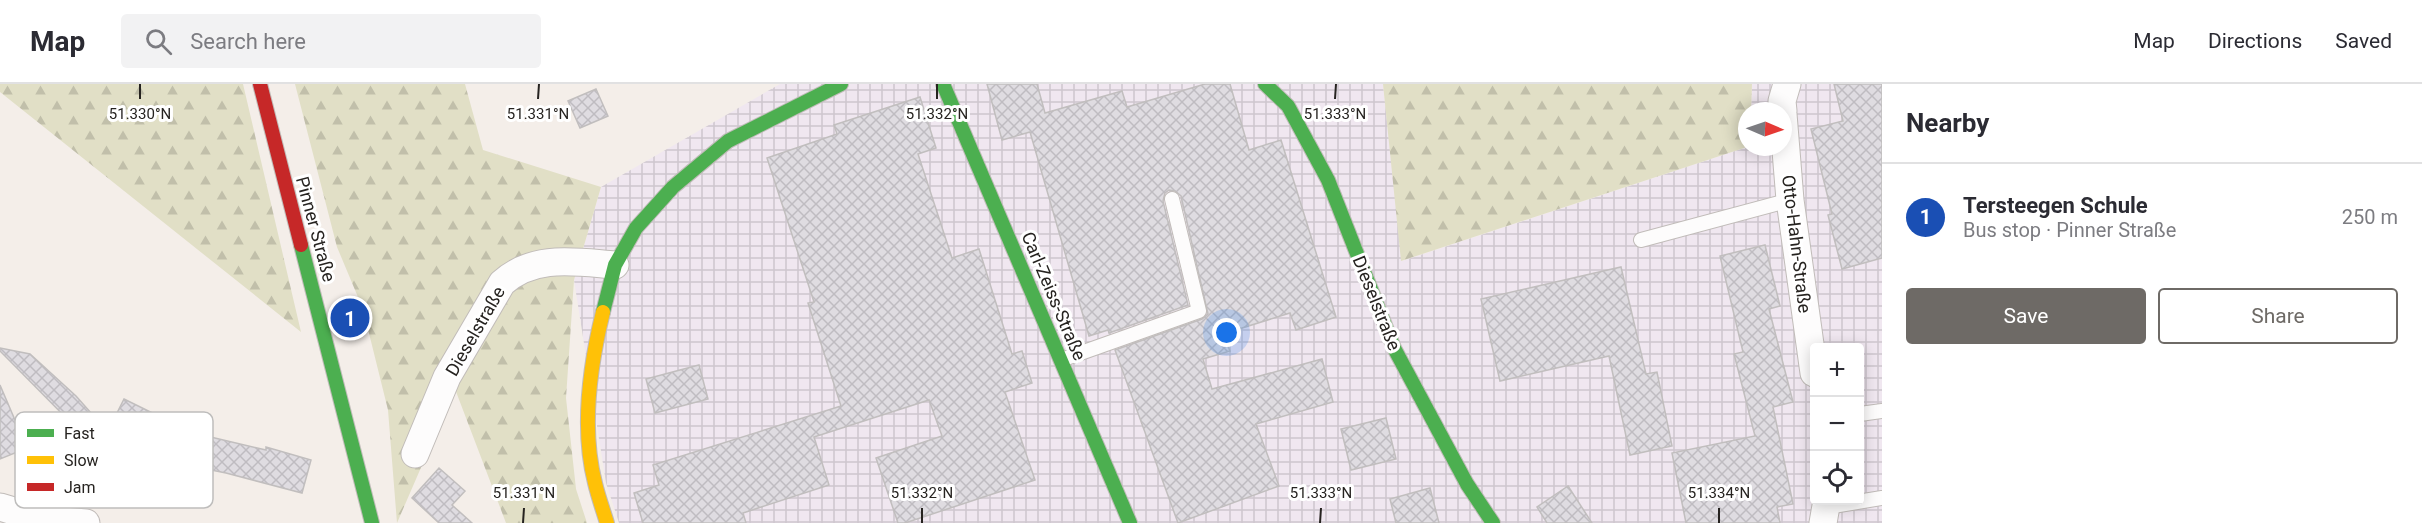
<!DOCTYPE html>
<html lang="en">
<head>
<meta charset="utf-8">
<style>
	:root { --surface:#fff; --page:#f2f2f3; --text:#2b2b33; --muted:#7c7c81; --line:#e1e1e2; --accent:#6e6a66 }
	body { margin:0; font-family:Roboto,sans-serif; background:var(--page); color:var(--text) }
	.controls { position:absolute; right:18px; bottom:18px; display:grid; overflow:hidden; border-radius:6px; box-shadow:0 3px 15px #0003 }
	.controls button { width:54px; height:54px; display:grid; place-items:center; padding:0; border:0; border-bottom:2px solid var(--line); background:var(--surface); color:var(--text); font:30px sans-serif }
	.compass { position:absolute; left:1738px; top:18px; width:54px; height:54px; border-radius:50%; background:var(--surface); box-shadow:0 3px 15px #0003; rotate:92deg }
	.you { position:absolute; left:1227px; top:249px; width:21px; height:21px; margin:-15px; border:4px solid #fff; border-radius:50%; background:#1a73e8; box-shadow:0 0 0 9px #1a73e833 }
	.badge { display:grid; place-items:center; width:39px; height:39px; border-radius:50%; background:var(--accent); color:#fff; font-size:20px; font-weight:700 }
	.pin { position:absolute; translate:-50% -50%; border:3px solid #fff; box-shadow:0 2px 6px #0006 }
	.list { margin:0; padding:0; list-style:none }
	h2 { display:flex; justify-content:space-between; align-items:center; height:78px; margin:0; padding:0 24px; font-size:26px }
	h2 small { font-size:20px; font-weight:400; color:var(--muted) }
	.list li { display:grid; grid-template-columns:39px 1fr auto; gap:18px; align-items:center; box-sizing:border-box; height:108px; padding:0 24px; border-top:2px solid var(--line) }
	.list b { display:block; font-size:22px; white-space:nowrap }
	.list p { margin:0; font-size:20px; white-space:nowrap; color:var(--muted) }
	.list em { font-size:20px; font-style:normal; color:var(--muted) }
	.actions { display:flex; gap:12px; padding:18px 24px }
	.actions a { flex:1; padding:14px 0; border:2px solid var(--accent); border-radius:6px; text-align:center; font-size:21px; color:var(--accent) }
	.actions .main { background:var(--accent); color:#fff }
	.icon { flex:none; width:33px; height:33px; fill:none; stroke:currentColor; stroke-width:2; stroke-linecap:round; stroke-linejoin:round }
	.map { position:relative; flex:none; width:1882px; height:439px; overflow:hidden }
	header { display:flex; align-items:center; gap:36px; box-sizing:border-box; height:84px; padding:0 30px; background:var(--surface); border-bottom:2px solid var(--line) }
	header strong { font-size:28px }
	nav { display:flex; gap:33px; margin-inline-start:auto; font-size:21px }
	.search { width:420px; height:54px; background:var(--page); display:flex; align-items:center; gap:15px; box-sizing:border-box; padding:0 21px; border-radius:6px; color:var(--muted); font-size:22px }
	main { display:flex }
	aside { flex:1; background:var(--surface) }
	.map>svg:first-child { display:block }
	.industrial { fill:url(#industrial-grid); fill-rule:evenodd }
	.forest { fill:url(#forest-firs) }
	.building { fill:url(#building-cross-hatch); stroke:#c1bebe; stroke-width:1.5 }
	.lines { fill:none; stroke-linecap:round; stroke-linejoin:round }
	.lane-casing { stroke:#c1bcb9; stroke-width:16 }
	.street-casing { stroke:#c1bcb9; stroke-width:29 }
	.fast-casing { stroke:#c1bcb9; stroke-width:16 }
	.slow-casing { stroke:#c1bcb9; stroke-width:16 }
	.jam-casing { stroke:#c1bcb9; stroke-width:16 }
	.lane { stroke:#fdfcfc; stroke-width:14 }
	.street { stroke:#fdfcfc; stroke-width:27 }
	.fast { stroke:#4caf50; stroke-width:14 }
	.slow { stroke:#ffc107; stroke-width:14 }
	.jam { stroke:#c62828; stroke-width:14 }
	.ticks { fill:none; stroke:#262320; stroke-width:2 }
	.labels { text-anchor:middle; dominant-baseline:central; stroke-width:6; stroke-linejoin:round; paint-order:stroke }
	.street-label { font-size:18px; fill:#262320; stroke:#fff }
	.key { fill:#fff; stroke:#bebdbc; stroke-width:1.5 }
	.key-label { font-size:16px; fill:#262320 }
	.ticks-label { font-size:15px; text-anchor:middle; fill:#262320; stroke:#fff; stroke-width:6; stroke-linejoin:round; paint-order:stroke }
</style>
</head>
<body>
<header>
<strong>Map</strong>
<div class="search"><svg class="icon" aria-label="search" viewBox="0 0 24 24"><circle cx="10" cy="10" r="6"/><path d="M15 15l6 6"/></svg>Search here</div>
<nav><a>Map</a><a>Directions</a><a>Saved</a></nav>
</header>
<main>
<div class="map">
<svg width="1882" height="439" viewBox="0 0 1882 439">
	<defs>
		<pattern id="industrial-grid" width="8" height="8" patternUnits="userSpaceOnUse" patternTransform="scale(1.5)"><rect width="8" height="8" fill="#f0e7f0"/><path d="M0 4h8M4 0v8" fill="none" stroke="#cec6ce"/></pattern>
		<pattern id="forest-firs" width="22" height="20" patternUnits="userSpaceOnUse" patternTransform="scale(1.5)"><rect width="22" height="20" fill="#e1dfc6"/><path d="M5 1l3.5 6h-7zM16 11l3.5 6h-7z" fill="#c1bfaa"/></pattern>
		<pattern id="building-cross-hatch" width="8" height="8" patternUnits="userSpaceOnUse" patternTransform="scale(1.5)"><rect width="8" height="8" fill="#dfdce1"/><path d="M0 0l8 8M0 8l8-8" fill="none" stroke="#bfbcc1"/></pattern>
	</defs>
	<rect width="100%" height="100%" fill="#f4eee9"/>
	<path class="industrial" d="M780,0H1383L1402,177L1747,63H1783V27H1751L1752,0H1882V439H619L606,399L574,196L601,103ZM1814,264H1860V416H1814Z"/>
	<path class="forest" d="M0,0H243L301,248L0,8Z
		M295,0H465L483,66L601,103L574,196L566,314L576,405L587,439H506L455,305L397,439L388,326L363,225L337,163Z
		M1383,0H1752L1751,27H1747V63L1401,177Z"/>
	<path class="building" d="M987,0H1037L1045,29L1122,7L1127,23L1205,0H1230L1249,66L1281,56L1336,233L1296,246L1290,229L1223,250L1230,267L1203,275L1212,305L1322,275L1333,318L1256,340L1279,402L1178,439L1115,266L1202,235L1208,230L1181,112L1175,107L1169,106L1165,109L1163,117L1188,221L1109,249L1108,246L1089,252L1030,48L1002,56Z
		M1834,0H1882V174L1842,185L1828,131L1832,130L1811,45L1843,37Z
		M596,5L608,32L580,44L568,17Z
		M920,13L936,64L918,70L952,174L979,165L1012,270L1022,267L1032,299L1005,308L1035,396L905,439H898L876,374L942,352L929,316L814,353L829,401L743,429L746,439H643L634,409L659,401L653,381L841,322L808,219L814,218L767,74L837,50L834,41Z
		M1765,161L1780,222L1769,225L1793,318L1773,323L1793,420L1777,423L1780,439H1686L1672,369L1755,352L1734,270L1743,268L1720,172Z
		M1621,183L1646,290L1657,288L1672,362L1630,371L1609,272L1500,297L1481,215Z
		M0,264L30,270L76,312L99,338L84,352L0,267Z
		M699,281L708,315L655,329L646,295Z
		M0,301L27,364L0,375Z
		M124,315L175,340L160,370L109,345Z
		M1386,334L1396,375L1351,386L1341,345Z
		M198,350L266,366V363L311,376L302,409L226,389L191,382Z
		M439,384L465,407L452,421L472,439H439L412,414Z
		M1568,402L1592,439H1547L1537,423Z
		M1430,404L1439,439H1396L1390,415Z"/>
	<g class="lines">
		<defs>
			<path id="lane" d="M1641,156L1790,116
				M1061,276L1199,227L1172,115
				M1860,330L1882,327
				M1827,423L1882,414"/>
			<path id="street" d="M1783,27L1782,17L1787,0
				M1783,30L1790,116L1814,289
				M415,370L447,293L502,199C534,170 575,178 615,181
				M0,423L40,435L86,439
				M1823,439L1827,416"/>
			<path id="fast" d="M943,0L1130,439
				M1265,0L1288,22L1328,96L1394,264L1467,400L1493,439
				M301,161L372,439
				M603,228L615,181L636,144L673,103L728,57L841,0"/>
			<path id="slow" d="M603,228C590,281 581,345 595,399C598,412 603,426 607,439"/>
			<path id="jam" d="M260,0L301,161"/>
		</defs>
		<use href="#lane" class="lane-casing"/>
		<use href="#street" class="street-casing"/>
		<use href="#fast" class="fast-casing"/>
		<use href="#slow" class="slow-casing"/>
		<use href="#jam" class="jam-casing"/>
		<use href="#lane" class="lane"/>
		<use href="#street" class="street"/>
		<use href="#fast" class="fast"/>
		<use href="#slow" class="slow"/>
		<use href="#jam" class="jam"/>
	</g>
	<path class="ticks" d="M140,15V0M538,15L539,0M937,15V0M1335,15L1336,0M523,439L524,424M922,439V424M1320,439L1321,424M1719,439V424"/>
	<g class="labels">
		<g class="street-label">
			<text transform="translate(316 145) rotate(75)">Pinner Straße</text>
			<text transform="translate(1797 160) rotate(83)">Otto-Hahn-Straße</text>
			<text transform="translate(1054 212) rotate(67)">Carl-Zeiss-Straße</text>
			<text transform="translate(1377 219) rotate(68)">Dieselstraße</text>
			<text transform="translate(475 247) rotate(-60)">Dieselstraße</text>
		</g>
	</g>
	<rect x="15" y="328" width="198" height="96" rx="9" class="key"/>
	<rect x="27" y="345" width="27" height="8" fill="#4caf50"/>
	<rect x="27" y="372" width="27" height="8" fill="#ffc107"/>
	<rect x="27" y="399" width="27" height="8" fill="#c62828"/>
	<g class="key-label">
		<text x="64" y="355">Fast</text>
		<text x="64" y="382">Slow</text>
		<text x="64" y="409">Jam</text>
	</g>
	<g class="ticks-label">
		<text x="140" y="35">51.330°N</text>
		<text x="538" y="35">51.331°N</text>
		<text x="937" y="35">51.332°N</text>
		<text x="1335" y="35">51.333°N</text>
		<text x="524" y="414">51.331°N</text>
		<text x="922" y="414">51.332°N</text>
		<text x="1321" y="414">51.333°N</text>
		<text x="1719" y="414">51.334°N</text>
	</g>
</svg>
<div class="controls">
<button>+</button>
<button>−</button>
<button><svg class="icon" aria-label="locate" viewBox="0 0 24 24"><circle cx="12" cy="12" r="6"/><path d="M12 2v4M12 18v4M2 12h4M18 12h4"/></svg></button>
</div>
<svg class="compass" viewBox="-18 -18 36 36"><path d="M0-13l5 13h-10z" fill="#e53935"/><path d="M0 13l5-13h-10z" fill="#7c7c81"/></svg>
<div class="you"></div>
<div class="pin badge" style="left:350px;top:234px;background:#1a4fb4">1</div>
</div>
<aside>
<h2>Nearby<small></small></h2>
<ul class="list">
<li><span class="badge" style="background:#1a4fb4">1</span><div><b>Tersteegen Schule</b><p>Bus stop · Pinner Straße</p></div><em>250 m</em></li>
</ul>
<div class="actions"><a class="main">Save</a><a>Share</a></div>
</aside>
</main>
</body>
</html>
